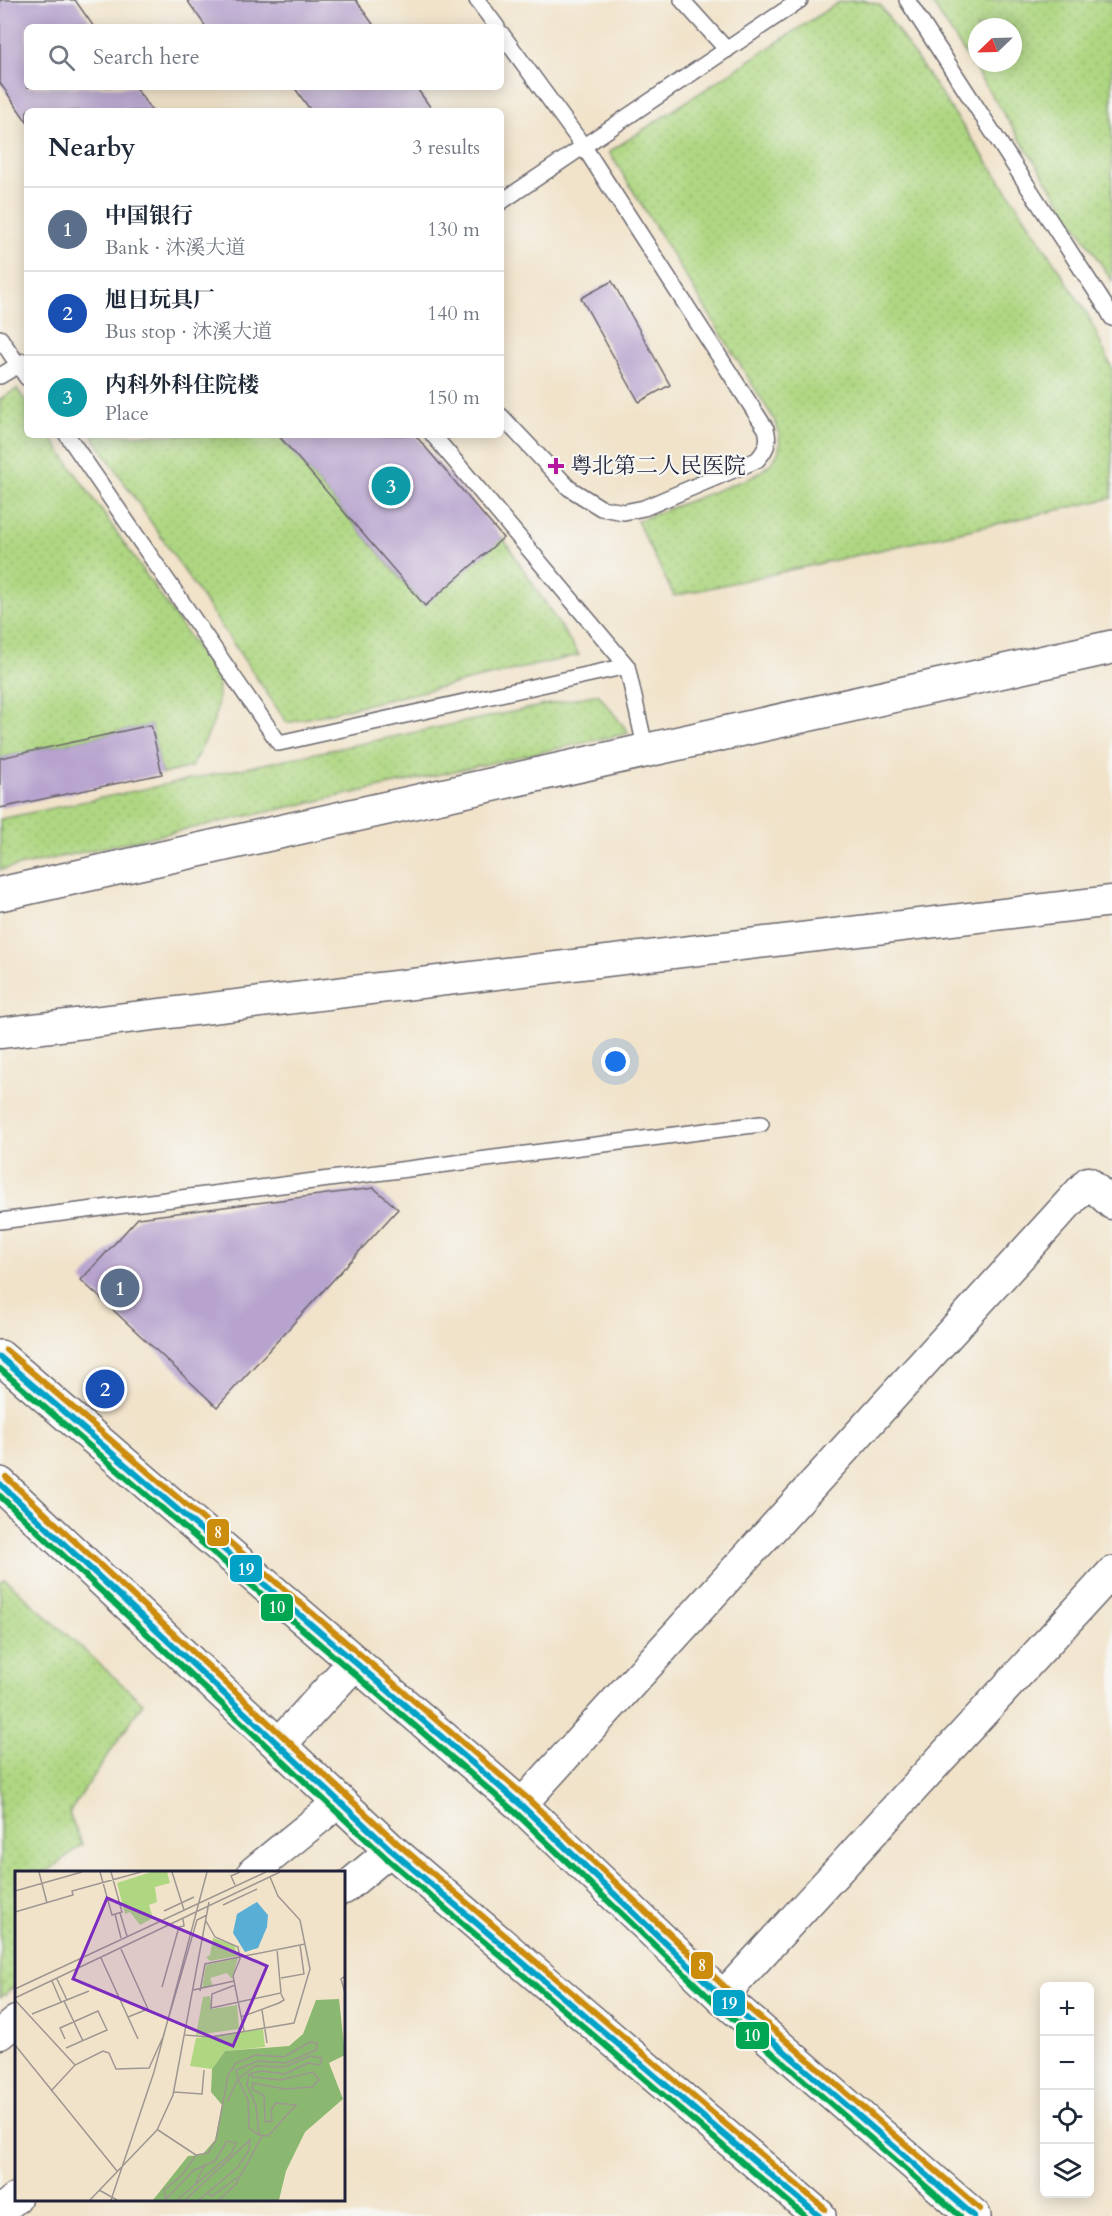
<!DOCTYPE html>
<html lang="en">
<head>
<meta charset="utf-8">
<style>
	:root { --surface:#fff; --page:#f6f6f7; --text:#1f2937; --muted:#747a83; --line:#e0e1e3; --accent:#7c3aed }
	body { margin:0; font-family:Cardo,"Noto Serif SC",serif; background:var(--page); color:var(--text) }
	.controls { position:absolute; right:18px; bottom:18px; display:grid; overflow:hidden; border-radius:9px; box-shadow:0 3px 15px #0003 }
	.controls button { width:54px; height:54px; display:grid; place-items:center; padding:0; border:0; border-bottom:2px solid var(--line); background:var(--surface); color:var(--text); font:30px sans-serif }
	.compass { position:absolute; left:968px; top:18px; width:54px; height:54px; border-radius:50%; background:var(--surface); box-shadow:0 3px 15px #0003; rotate:247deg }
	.you { position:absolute; left:616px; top:1062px; width:21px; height:21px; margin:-15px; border:4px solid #fff; border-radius:50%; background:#1a73e8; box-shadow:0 0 0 9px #1a73e833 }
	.badge { display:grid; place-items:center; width:39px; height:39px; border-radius:50%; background:var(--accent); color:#fff; font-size:20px; font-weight:700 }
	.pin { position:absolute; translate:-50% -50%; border:3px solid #fff; box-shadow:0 2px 6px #0006 }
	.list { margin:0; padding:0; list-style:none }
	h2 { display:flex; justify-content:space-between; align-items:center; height:78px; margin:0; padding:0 24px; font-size:26px }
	h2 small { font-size:20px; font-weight:400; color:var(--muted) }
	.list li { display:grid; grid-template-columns:39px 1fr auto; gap:18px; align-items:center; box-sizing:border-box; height:84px; padding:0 24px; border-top:2px solid var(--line) }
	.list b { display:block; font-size:22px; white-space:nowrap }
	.list p { margin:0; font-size:20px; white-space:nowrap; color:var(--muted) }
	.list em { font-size:20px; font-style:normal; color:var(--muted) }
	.icon { flex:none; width:33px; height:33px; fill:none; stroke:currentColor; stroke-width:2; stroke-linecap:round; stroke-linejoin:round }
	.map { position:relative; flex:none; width:1112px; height:2216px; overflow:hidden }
	.search { position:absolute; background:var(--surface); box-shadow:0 3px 15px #0003; left:24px; top:24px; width:480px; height:66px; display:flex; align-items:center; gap:15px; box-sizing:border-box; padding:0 21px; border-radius:9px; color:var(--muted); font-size:22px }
	.panel { position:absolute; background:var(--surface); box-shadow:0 3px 15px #0003; left:24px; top:108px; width:480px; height:330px; border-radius:9px }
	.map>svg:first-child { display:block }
	.grass { fill:url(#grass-dots); stroke:#687c5e; stroke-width:1.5; fill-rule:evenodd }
	.building { fill:#b7a3ce }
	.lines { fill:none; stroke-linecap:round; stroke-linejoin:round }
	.service-casing { stroke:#6a666d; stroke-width:18 }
	.minor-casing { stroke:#6a666d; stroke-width:33 }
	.secondary-casing { stroke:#6a666d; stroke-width:36 }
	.trunk-casing { stroke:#6a666d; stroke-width:36 }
	.service { stroke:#fff; stroke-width:15 }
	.minor { stroke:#fff; stroke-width:30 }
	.secondary { stroke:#fff; stroke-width:33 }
	.trunk { stroke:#fff; stroke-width:33 }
	.bus-1-casing { stroke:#f6f6f2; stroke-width:10 }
	.bus-2-casing { stroke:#f6f6f2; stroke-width:10 }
	.bus-3-casing { stroke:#f6f6f2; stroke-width:10 }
	.bus-1 { stroke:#02a2c7; stroke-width:6 }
	.bus-2 { stroke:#00a651; stroke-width:6 }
	.bus-3 { stroke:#cc8c0c; stroke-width:6 }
	.poi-dot { fill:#b5179e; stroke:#f6f6f2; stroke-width:2 }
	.labels { text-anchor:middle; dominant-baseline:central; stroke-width:4.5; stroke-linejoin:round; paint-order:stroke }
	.poi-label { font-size:22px; fill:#22223b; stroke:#f6f6f2; text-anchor:start }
	.inset-road { fill:none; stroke:#9e9691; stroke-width:1.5 }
	.view { fill:#7b2cbf; fill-opacity:0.15; stroke:#7b2cbf; stroke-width:3 }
	.inset-edge { fill:none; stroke:#22223b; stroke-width:3 }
	.line-badge { stroke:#f6f6f2; stroke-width:2 }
	.badge-label { font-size:16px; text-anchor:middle; font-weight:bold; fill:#fff }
</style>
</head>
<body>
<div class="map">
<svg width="1112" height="2216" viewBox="0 0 1112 2216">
	<defs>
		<pattern id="grass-dots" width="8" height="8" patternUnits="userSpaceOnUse" patternTransform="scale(1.5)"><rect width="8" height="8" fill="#afd782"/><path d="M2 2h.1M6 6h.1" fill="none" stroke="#96b871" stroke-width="1.8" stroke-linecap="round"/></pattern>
	</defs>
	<rect width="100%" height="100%" fill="#f6f6f2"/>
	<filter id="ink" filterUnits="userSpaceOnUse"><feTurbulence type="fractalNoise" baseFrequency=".0167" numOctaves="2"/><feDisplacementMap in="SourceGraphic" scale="12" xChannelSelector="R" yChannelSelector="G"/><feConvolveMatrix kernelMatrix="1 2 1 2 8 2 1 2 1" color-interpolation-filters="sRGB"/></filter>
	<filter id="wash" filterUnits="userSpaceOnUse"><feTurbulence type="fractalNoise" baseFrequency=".008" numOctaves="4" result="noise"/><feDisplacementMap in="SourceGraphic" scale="24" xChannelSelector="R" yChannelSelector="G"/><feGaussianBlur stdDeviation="1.35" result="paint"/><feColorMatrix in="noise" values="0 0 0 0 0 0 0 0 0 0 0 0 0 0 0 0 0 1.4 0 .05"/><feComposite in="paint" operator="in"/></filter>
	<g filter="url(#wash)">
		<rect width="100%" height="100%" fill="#f1e3ca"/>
		<path class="grass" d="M863,0L880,5L1021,211L1088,315L1112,369V498L674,596L637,521L752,477C778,462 786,450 775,421L609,152L839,2Z
			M930,0H1112V281ZM977,27H1013V63H977Z
			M17,389L27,403V435H49L217,677C222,716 209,734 191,767L162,774L151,725L0,758V399Z
			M92,435H278L424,606L503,538L579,655L287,723Z
			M598,694L629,733L0,870V819Z
			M5,1579L143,1703L69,1813L82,1844L47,1872H16V1985L0,1998V1583Z"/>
		<g id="blocks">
			<path class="building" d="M0,0H75L94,27H27V87H135L152,111H27V122L0,83Z
				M187,0H356L375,27H206Z
				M294,87H416L433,111H311Z
				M612,281L670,385L639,402L581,298Z
				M278,435H415L503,538L425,606Z
				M151,725L162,774L0,808V758Z
				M374,1188L398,1209L217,1407L81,1280L138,1218Z"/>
		</g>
	</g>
	<g filter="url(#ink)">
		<use href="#blocks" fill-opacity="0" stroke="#6a666d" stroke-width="1.5"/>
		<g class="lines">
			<defs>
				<path id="service" d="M477,0L497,27
					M682,0L727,50
					M907,0L1106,307L1112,318
					M501,33L584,147L766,429C770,442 766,450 757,460L644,508L624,512L601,508L569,488L501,416
					M501,202L800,0
					M0,338L27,378
					M0,376L25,361
					M67,435L279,743L627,666
					M433,435L627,666L646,751
					M0,1221L761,1124"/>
				<path id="minor" d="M0,1033L1112,901
					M521,1805L1088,1182L1112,1204
					M253,1872L339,1802
					M344,1889L391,1850
					M722,1997L1112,1572
					M0,2034L16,2021
					M0,2211L16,2198"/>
				<path id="secondary" d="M0,894L1112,647"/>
				<path id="trunk" d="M0,1357L521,1805L722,1997L974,2216
					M0,1484L391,1850L819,2216
					M279,1745L355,1662"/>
			</defs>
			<use href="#service" class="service-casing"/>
			<use href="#minor" class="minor-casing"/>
			<use href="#secondary" class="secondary-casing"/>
			<use href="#trunk" class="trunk-casing"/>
			<use href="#service" class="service"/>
			<use href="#minor" class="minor"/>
			<use href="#secondary" class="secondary"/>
			<use href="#trunk" class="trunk"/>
			<defs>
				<path id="bus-1" d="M0,1357L521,1805L722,1997L974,2216
					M0,1484L391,1850L819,2216"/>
				<path id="bus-2" d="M0,1369L515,1812L716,2004L960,2216
					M0,1496L385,1857L805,2216"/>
				<path id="bus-3" d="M6,1350L527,1798L728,1990L980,2209
					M6,1477L397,1843L825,2209"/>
			</defs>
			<use href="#bus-1" class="bus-1-casing"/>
			<use href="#bus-2" class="bus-2-casing"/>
			<use href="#bus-3" class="bus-3-casing"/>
			<use href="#bus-1" class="bus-1"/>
			<use href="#bus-2" class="bus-2"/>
			<use href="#bus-3" class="bus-3"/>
		</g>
	</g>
	<path class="poi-dot" d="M553 457h6v6h6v6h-6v6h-6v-6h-6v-6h6z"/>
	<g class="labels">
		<g class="poi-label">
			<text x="570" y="466">粤北第二人民医院</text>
		</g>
	</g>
	<g transform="translate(15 1871)">
		<rect width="330" height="330" fill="#f1e3ca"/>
		<path d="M136,1H152L155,12L140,16L142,31L134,34L138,47L125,54L115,41L110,43L102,12ZM198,67L219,74L223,85L195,90L191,86L195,84ZM223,87L217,108L212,102L195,107L198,115L187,117L191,94ZM195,125L197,138L222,134L224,158L181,164L188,126ZM248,158L250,176L210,180L197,198L175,195L181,167Z" fill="#afd782"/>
		<path d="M324,128L330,184L314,192L328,228L290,261L271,300L264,329H138L173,285L187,284L200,269L207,234L196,221L197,198L210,180L274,175L288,163L301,129Z" fill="#8bb870"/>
		<path d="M242,31L253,44L252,56L243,77L230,81L218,62L222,43Z" fill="#58aed4"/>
		<path class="inset-road" d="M24,1L32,32M85,1L97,44L107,41L96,1M157,1L169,39M220,14L216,5L225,1M0,20L67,1M208,34L242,18M149,40L179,26M0,41L58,24L57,20L126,1M105,42L112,65M100,43L106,67M191,50L200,66L223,76L225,88L218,105L229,160M106,78L133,138L113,146M86,87L123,168M330,105L326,108L330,122M266,107L289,103L285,74M42,108L52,129M37,110L46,131M220,114L197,123L196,137L266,122L262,78M147,116L164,56L169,55L168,48M0,118L251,1M178,119L219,110M185,120L190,93L290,73M0,127L265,1M0,129L60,194M49,130L68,170M247,139L252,172M17,143L74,120M226,146L264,132L269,129L266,123M170,164L196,166L279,152L295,98L285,49L263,25L255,6M50,168L45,157L83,140L92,159L51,177M0,174L102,300M36,220L60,194L88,180L94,182L101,198L134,197L148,166L182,49L192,44M159,221L187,223L189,199M212,231L223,208L233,229L234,257L244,264L253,265L281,234L261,232L256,239L257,250L250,251L249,225L237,218L238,212L270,218L297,216L304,209L298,201L265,209L238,206L236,202M143,259L181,284L167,304L149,319L151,328L179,299L200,290L212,270L221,272L216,283L162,329M181,284L193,282L201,269L213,204L221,192L241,184L269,186L295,171L302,172L301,179L271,192L243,190L221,199L223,208L240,195L270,196L295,185L307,187L305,194L293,192L270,203L246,200L234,203L232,214L241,235L244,264M181,312L189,295M84,319L102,329M191,321L197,325L223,306M75,329L142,259L158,224L194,31M96,329L139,201L192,1M170,329L235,269L234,279L223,296L184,329M204,329L221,313L247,265"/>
		<path class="view" d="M92,27L252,95L218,175L58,108Z"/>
		<rect width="330" height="330" class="inset-edge"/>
	</g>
	<g class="line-badge">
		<rect x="206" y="1518" width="24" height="29" rx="6" fill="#cc8c0c"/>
		<rect x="229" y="1554" width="34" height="29" rx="6" fill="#02a2c7"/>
		<rect x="260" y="1593" width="34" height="29" rx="6" fill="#00a651"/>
		<rect x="690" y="1951" width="24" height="29" rx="6" fill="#cc8c0c"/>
		<rect x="712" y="1989" width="34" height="28" rx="6" fill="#02a2c7"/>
		<rect x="735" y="2021" width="35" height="29" rx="6" fill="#00a651"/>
	</g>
	<g class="badge-label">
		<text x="218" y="1538">8</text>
		<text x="246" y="1575">19</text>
		<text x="277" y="1613">10</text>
		<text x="702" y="1971">8</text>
		<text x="729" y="2009">19</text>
		<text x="752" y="2041">10</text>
	</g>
</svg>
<div class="controls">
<button>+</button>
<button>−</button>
<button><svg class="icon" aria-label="locate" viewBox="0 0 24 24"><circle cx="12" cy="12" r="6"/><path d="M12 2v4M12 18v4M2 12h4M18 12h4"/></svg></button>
<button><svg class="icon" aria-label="layers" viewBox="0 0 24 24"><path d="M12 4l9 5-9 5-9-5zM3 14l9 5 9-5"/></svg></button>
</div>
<svg class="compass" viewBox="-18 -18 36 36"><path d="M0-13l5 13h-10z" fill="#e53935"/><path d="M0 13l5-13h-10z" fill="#747a83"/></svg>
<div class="you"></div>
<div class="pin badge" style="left:120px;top:1288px;background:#5c6f8a">1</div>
<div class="pin badge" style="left:105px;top:1389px;background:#1a4fb4">2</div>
<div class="pin badge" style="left:391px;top:486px;background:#0f9aa8">3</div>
<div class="search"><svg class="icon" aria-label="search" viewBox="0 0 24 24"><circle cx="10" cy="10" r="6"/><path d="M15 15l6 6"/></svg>Search here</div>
<section class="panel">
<h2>Nearby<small>3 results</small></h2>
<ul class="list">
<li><span class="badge" style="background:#5c6f8a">1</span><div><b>中国银行</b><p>Bank · 沐溪大道</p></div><em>130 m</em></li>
<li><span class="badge" style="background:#1a4fb4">2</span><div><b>旭日玩具厂</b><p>Bus stop · 沐溪大道</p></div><em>140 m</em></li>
<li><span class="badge" style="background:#0f9aa8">3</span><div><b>内科外科住院楼</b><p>Place</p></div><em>150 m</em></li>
</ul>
</section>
</div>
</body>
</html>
